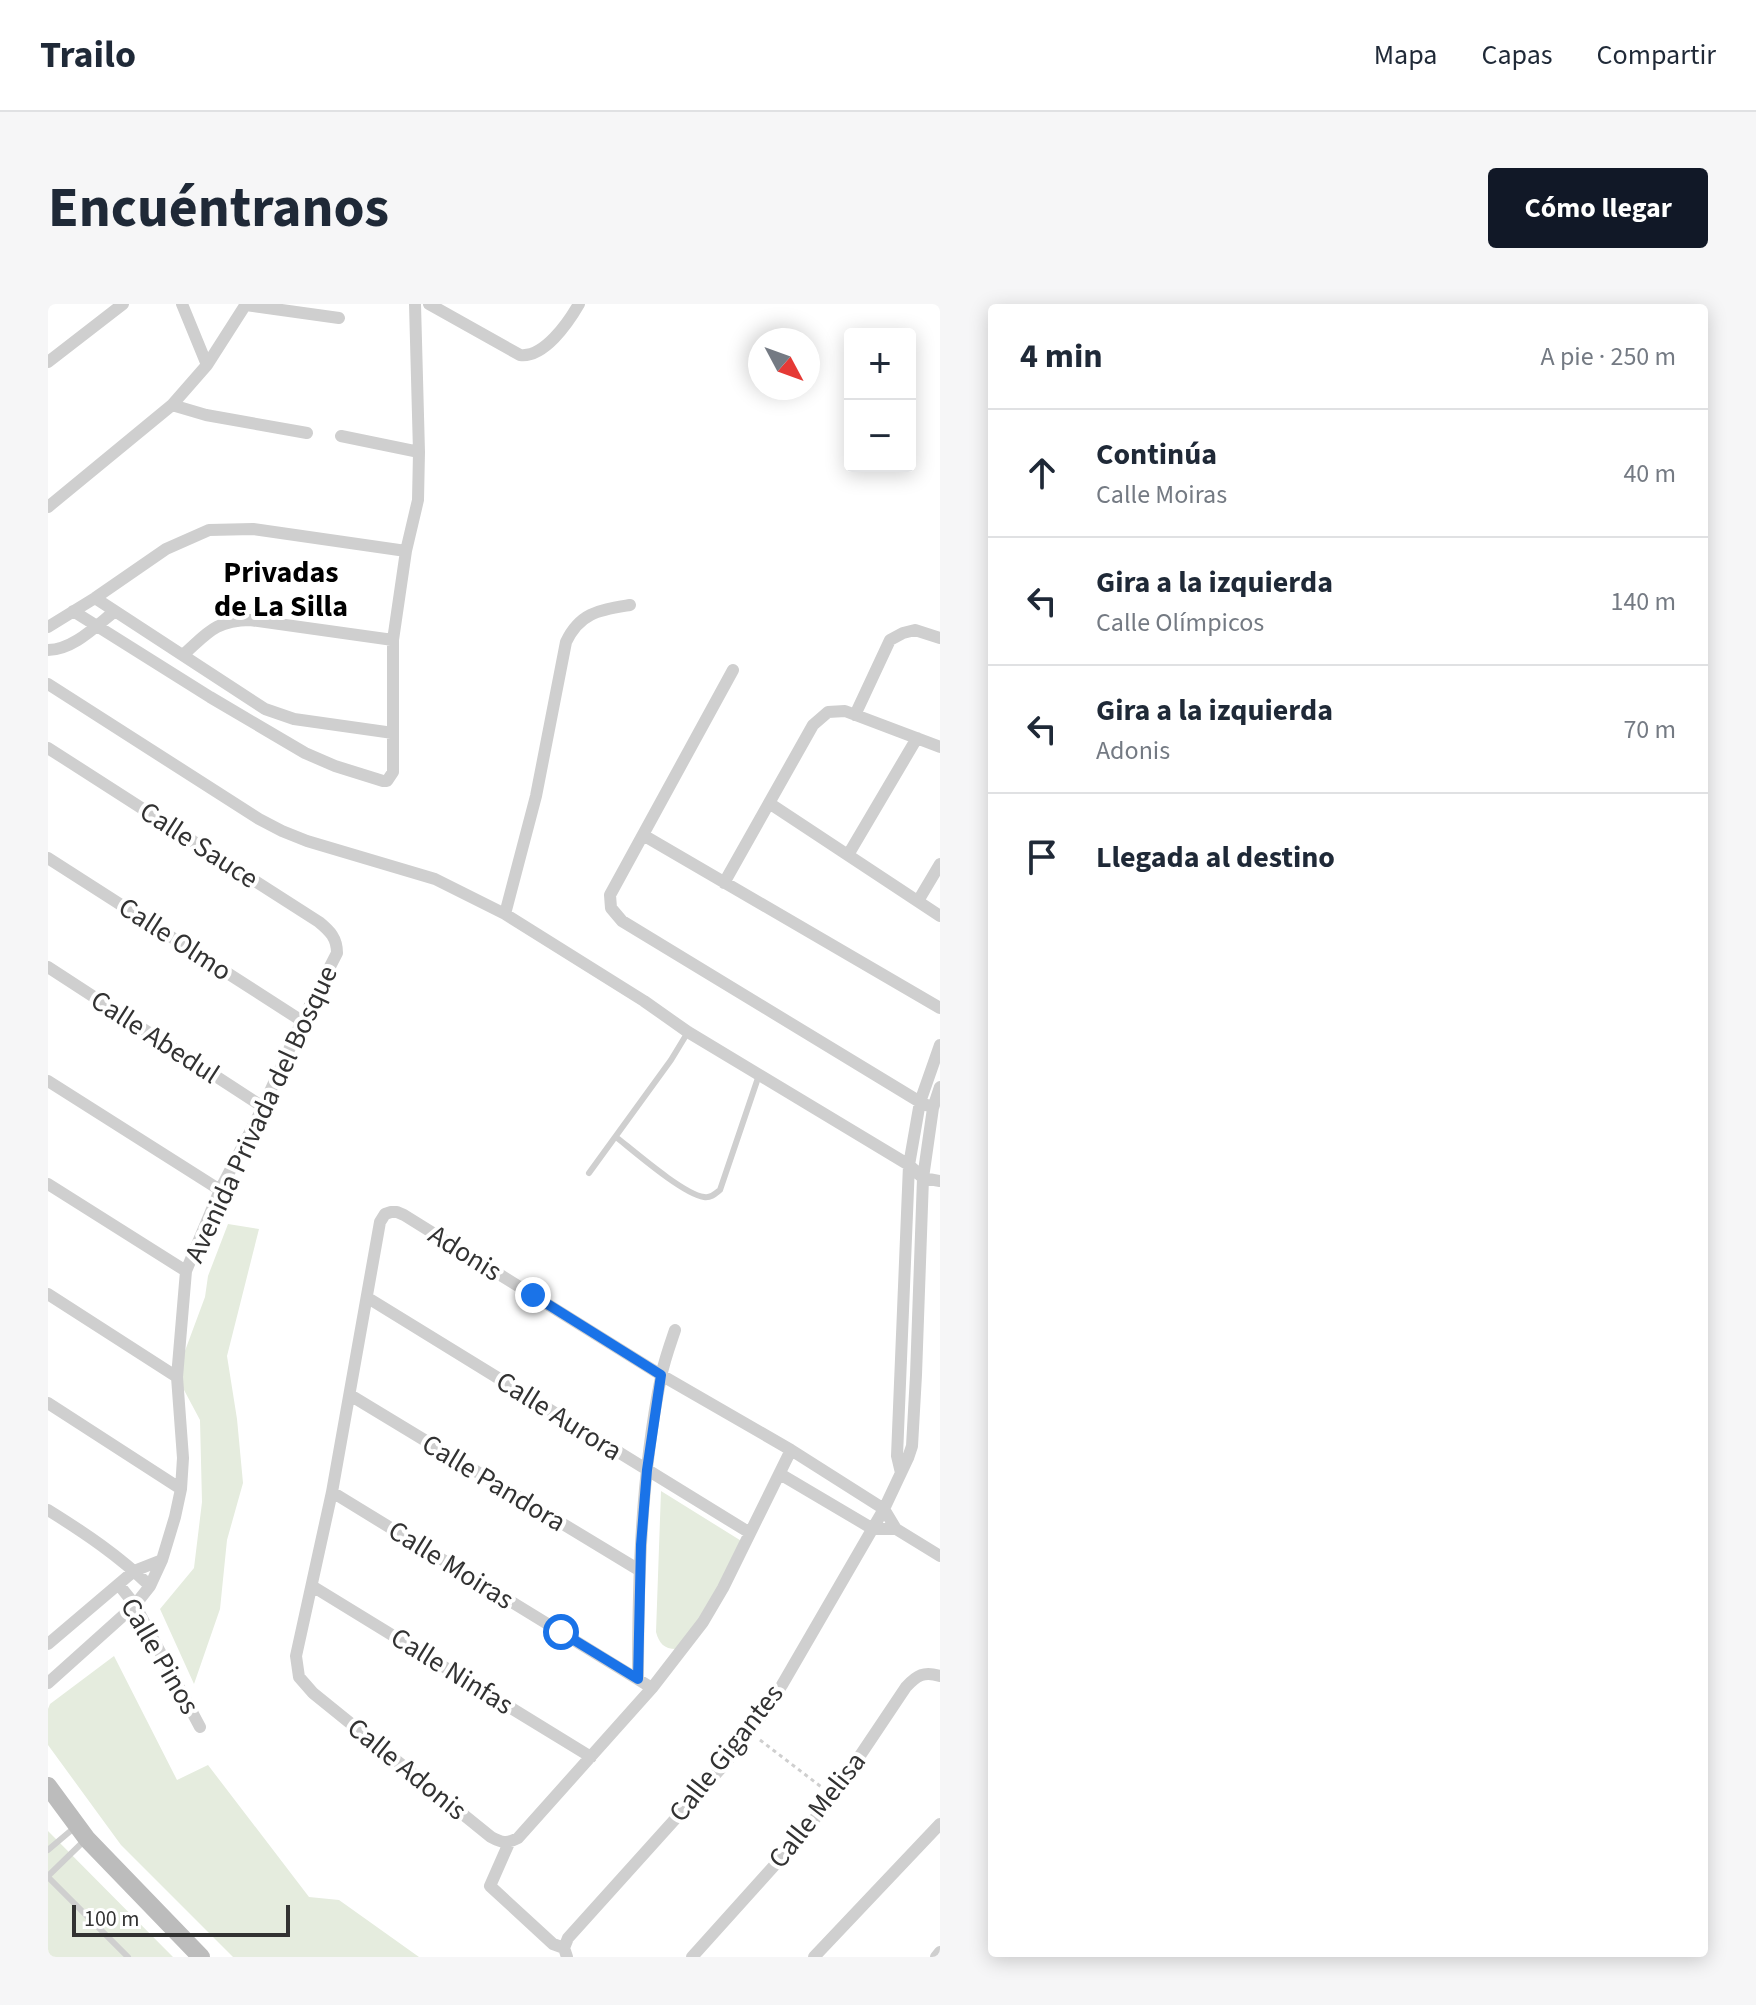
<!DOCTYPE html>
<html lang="es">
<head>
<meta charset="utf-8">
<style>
	:root { --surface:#fff; --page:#f6f6f7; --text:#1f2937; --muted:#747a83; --line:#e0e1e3; --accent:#111827 }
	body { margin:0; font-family:"Source Sans 3",sans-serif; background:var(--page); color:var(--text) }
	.controls { position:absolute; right:24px; top:24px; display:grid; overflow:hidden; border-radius:8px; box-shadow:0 4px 20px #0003 }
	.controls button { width:72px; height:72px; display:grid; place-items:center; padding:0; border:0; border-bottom:2px solid var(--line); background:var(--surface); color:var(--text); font:40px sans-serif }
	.compass { position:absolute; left:700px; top:24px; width:72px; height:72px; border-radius:50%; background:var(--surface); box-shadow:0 4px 20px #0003; rotate:131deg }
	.scale { position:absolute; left:24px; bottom:20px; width:218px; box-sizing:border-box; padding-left:8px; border:4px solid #323232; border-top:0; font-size:22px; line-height:28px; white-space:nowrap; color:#323232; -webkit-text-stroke:6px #fff; paint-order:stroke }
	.stop { position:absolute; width:24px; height:24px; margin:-18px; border:6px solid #1a73e8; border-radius:50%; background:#fff }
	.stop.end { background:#1a73e8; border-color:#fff; box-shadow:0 2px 8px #0008 }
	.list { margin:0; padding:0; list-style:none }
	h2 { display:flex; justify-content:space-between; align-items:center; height:104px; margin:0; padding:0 32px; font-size:34px }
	h2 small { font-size:26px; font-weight:400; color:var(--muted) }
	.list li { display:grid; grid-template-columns:52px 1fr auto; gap:24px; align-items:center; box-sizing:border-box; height:128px; padding:0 32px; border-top:2px solid var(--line) }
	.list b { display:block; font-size:30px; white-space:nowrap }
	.list p { margin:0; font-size:26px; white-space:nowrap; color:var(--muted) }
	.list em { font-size:26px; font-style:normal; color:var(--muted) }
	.icon { flex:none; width:44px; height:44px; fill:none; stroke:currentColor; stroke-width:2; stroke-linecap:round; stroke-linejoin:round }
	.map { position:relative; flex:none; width:892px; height:1653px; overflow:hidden; border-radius:8px }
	header { display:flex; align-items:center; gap:48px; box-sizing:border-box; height:112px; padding:0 40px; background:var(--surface); border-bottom:2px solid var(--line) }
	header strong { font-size:38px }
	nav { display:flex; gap:44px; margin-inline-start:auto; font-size:28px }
	.intro { display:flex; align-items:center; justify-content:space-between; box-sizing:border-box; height:192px; padding:0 48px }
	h1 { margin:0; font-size:56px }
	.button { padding:20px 36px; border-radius:8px; background:var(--accent); color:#fff; font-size:28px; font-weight:700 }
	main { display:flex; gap:48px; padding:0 48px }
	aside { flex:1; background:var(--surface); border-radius:8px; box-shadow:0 4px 20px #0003 }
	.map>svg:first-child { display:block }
	.green { fill:#e5ecde }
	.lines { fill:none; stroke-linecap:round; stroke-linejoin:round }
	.path { stroke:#cfcfcf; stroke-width:3; stroke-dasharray:4 4; stroke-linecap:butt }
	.lane { stroke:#cfcfcf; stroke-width:6 }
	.street { stroke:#cfcfcf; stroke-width:12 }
	.secondary { stroke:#bcbcbc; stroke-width:18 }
	.route { stroke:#1a73e8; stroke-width:10 }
	.labels { text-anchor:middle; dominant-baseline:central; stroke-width:8; stroke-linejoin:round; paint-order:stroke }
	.street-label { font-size:28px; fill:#323232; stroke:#fff }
	.neighbourhood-label { font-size:30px; font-weight:bold; fill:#000; stroke:#fff }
</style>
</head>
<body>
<header>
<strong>Trailo</strong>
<nav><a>Mapa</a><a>Capas</a><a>Compartir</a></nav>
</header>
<div class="intro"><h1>Encuéntranos</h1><a class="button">Cómo llegar</a></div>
<main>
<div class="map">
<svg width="892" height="1653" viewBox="0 0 892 1653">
	<rect width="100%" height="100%" fill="#fff"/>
	<path class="green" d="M180,920L211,925L179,1052L189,1115L195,1179L179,1236L172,1305L146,1380L112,1305L146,1264L154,1198L152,1116L128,1071L157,993L160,972Z
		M613,1187L695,1238L654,1312L628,1345C616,1345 611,1339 608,1328Z
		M66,1352L129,1476L160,1461L261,1593L291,1596L371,1653H185L73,1541L0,1441V1405L2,1400Z
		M0,1527L1,1528L125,1653H0Z"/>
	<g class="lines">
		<path class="path" d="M712,1436L776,1485"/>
		<path class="lane" d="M568,833C587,848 635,890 656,893C663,894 667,890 672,886L711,771
			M541,869L623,756L640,728
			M0,1546L26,1524
			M0,1572L38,1535
			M0,1573L80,1653"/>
		<path class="street" d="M134,0L159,61
			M381,0L472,51C496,54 520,19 531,0
			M198,1L291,14
			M0,58L75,0
			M124,101L158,111L259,129
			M293,132L371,148
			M0,203L124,101L159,61L198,0
			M47,294L217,405L246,415L345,429
			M25,307L162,393L257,449L287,462L335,477H339L345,468V336L358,247L370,196L371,148L367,0
			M0,323L47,294L118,245L161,226L205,225L358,247
			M0,346C25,346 48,322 67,307
			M135,351C160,329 166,317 202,316L345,336
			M685,366L562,591L563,604L574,617L872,798L885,804
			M0,380L211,515L234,527L259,537L387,575L457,610L596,697L640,728L861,861L875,874L892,877
			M807,411L842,336L855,329L867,326L892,334
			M0,444L271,618C282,627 289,634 289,649L254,717L215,803L172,886L138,967L129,1073L135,1154L133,1185L127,1213L114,1256L102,1282L87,1301L0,1379
			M721,499L892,612
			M595,531L892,704
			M800,551L869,434
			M0,554L254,717
			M676,579L765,421L780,408L797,407L892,443
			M870,597L892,560
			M457,610L488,492L518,338C532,308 552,306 582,301
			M0,663L215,803
			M0,777L172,886
			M0,880L138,967
			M0,990L129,1073
			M320,994L702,1229
			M302,1091L591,1266
			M0,1099L133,1185
			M743,1146L675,1284L655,1318L604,1384L470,1534C459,1540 454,1539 443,1533L265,1389L251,1373L248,1352L284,1188L332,918L337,910L343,908H349L356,911L613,1071L743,1146L836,1205L848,1225L892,1252
			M853,1169L849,1152L861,861L872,798L892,741
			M732,1170L825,1225H848
			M284,1188L604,1384
			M0,1206C37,1229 71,1252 102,1282
			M71,1281L87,1301L152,1423
			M264,1282L543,1453
			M0,1340L86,1267L114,1256
			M590,1375C590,1274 593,1172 613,1073C616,1057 622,1041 627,1026
			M461,1539L442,1582L505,1640L516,1644
			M519,1653L516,1644L520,1634L675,1462L702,1429L734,1381L836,1205L860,1154L864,1142L868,1071L875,874L885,804L892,783
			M644,1653L752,1533L785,1492L858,1383C869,1371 876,1367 892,1372
			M766,1653L892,1520
			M888,1653L892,1648"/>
		<path class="secondary" d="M0,1482L39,1535L153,1653"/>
	</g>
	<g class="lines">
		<path class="route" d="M485,991L613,1071L599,1166L593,1241L590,1375L513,1328"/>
	</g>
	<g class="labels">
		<g class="street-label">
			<text transform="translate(151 541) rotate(33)">Calle Sauce</text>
			<text transform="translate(127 635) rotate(33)">Calle Olmo</text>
			<text transform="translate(107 733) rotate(33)">Calle Abedul</text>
			<text transform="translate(213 810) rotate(-65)">Avenida Privada del Bosque</text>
			<text transform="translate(417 949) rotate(32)">Adonis</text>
			<text transform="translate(511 1112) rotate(32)">Calle Aurora</text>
			<text transform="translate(446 1179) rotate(31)">Calle Pandora</text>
			<text transform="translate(403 1261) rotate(32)">Calle Moiras</text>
			<text transform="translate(112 1352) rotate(60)">Calle Pinos</text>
			<text transform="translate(404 1367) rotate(32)">Calle Ninfas</text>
			<text transform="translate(678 1449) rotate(-52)">Calle Gigantes</text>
			<text transform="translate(359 1465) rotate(39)">Calle Adonis</text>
			<text transform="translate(769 1506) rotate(-52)">Calle Melisa</text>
		</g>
		<g class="neighbourhood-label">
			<text x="233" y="268">Privadas<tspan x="233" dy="34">de La Silla</tspan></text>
		</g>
	</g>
</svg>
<div class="controls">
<button>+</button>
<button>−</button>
</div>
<svg class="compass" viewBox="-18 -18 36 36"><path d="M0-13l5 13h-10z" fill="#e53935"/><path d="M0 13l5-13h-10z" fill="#747a83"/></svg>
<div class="scale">100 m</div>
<div class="stop" style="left:513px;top:1328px"></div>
<div class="stop end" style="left:485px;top:991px"></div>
</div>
<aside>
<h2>4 min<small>A pie · 250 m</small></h2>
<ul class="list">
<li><svg class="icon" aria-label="ahead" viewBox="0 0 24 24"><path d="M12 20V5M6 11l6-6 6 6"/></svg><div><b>Continúa</b><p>Calle Moiras</p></div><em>40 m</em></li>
<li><svg class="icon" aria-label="left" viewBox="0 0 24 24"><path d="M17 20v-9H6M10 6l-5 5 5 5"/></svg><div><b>Gira a la izquierda</b><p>Calle Olímpicos</p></div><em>140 m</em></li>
<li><svg class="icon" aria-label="left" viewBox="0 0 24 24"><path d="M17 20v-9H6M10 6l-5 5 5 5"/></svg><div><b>Gira a la izquierda</b><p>Adonis</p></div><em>70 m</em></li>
<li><svg class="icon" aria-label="arrive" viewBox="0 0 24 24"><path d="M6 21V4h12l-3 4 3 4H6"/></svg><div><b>Llegada al destino</b></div></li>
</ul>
</aside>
</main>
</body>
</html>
